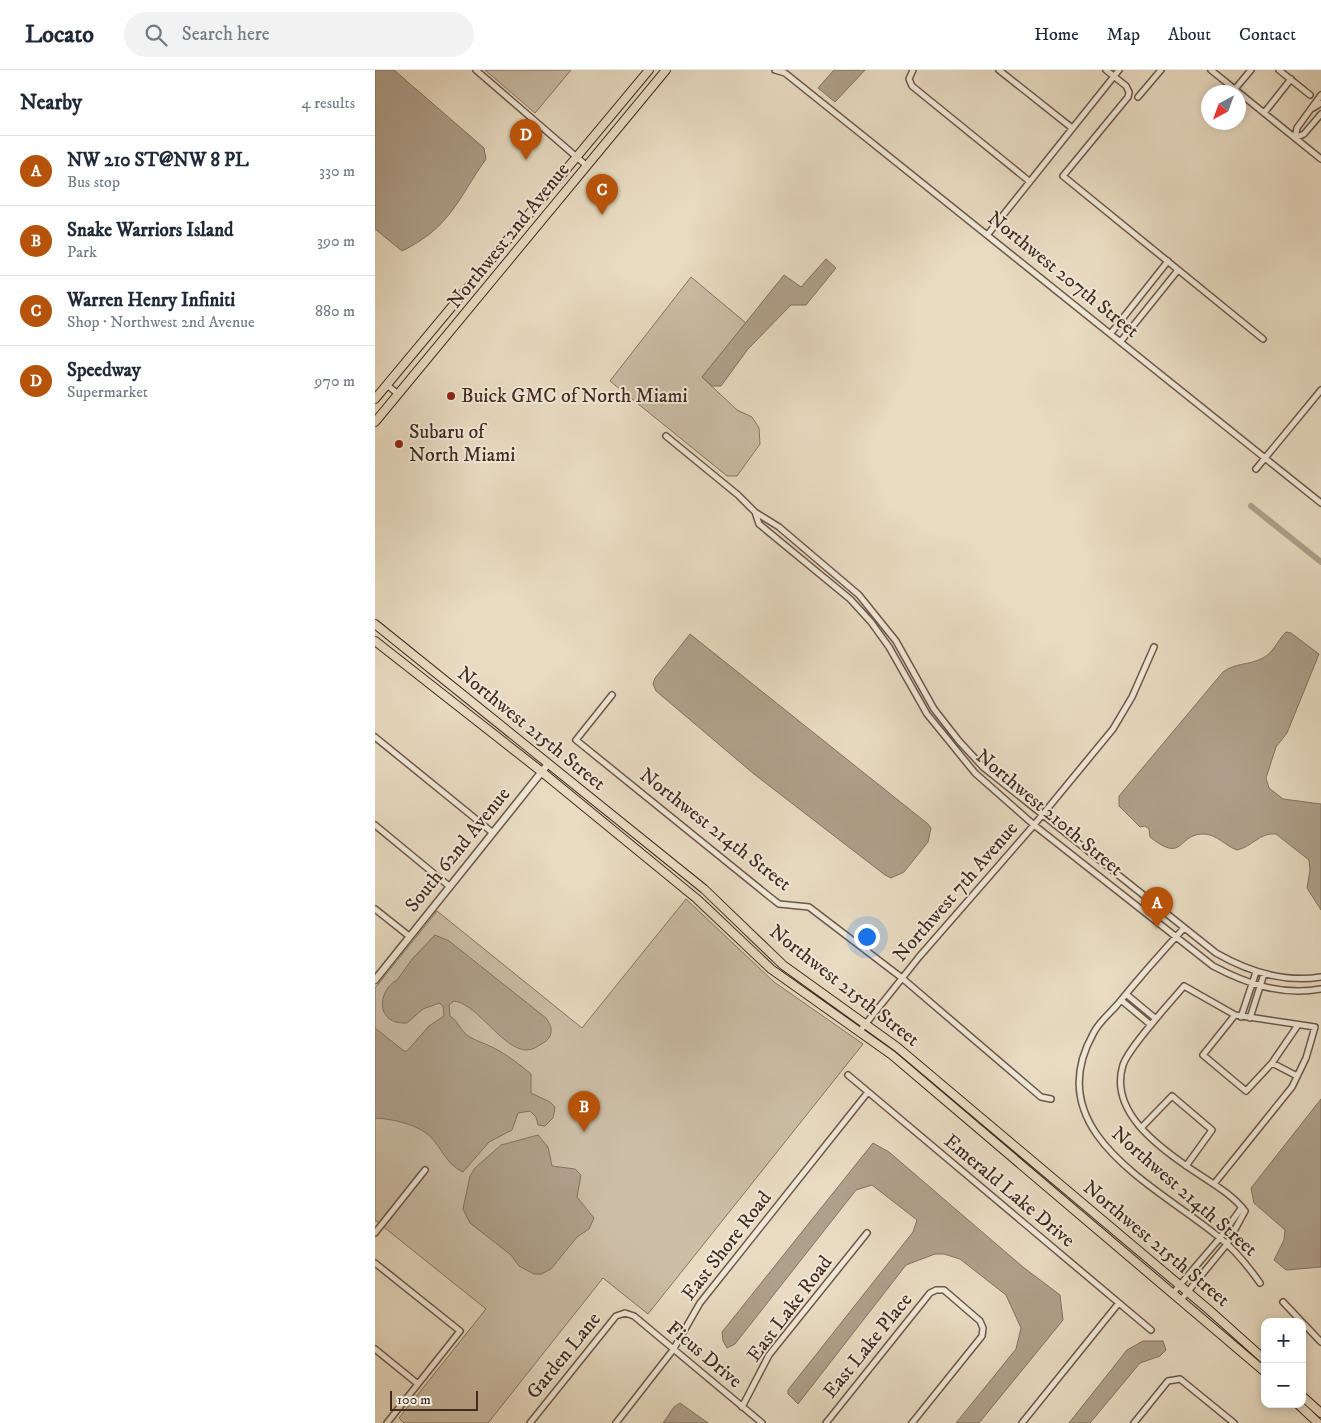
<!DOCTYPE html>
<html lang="en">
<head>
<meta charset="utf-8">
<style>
	:root { --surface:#fff; --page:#f2f2f3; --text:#1f2937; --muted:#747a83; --line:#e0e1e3; --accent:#b45309 }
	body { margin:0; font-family:"IM FELL DW Pica",serif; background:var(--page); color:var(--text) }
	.controls { position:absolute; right:15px; bottom:15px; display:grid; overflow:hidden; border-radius:10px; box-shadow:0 2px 8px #0003 }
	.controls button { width:45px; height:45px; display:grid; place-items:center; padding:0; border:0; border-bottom:1px solid var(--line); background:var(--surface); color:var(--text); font:25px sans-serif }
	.compass { position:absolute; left:826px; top:15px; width:45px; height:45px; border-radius:50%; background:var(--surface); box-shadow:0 2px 8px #0003; rotate:221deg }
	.scale { position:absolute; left:15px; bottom:12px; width:88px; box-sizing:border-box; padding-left:5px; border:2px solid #402c23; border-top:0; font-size:14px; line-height:18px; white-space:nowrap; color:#402c23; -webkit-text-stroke:4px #f0e8d7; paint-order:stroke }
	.you { position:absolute; left:491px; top:866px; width:18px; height:18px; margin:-12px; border:4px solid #fff; border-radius:50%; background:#1a73e8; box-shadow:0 0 0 8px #1a73e833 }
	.badge { display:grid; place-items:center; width:32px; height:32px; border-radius:50%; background:var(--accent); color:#fff; font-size:16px; font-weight:700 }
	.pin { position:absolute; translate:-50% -41px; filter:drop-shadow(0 1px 2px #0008) }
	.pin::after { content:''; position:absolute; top:26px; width:18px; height:15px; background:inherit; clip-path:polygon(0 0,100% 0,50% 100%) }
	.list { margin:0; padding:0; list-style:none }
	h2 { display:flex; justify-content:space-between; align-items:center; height:65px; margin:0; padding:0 20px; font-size:21px }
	h2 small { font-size:16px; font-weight:400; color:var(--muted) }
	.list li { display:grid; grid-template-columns:32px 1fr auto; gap:15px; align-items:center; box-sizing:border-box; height:70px; padding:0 20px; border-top:1px solid var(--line) }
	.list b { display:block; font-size:19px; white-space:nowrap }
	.list p { margin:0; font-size:16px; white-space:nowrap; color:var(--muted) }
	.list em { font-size:16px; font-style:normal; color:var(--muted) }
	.icon { flex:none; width:28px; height:28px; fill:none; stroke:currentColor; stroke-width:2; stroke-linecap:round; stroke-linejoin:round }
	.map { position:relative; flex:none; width:946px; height:1353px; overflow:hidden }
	header { display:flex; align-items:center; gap:30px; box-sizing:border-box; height:70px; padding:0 25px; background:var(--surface); border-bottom:1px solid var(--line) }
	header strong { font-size:24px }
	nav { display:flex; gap:28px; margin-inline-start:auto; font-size:18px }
	.search { width:350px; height:45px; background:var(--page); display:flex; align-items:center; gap:12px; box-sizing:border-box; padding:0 18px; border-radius:28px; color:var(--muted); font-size:19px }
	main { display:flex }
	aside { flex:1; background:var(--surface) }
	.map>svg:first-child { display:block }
	.green { fill:#cbbda6; stroke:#867464 }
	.water { fill:#afa08b; stroke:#837261 }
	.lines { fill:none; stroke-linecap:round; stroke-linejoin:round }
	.canal { stroke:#afa08b; stroke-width:6 }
	.minor-casing { stroke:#6a584a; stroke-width:8 }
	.tertiary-casing { stroke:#6a584a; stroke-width:9 }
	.primary-casing { stroke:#402c23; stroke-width:10 }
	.minor { stroke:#f0e8d7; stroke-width:5 }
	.tertiary { stroke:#f0e8d7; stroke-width:6 }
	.primary { stroke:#e8dbc1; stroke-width:8 }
	.poi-dot { fill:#8f2418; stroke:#f0e8d7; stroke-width:2 }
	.labels { text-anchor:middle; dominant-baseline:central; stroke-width:4; stroke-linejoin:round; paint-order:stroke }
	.street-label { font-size:20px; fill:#402c23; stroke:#f0e8d7 }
	.poi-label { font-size:20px; fill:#402c23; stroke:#f0e8d7; text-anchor:start }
</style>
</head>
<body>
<header>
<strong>Locato</strong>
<div class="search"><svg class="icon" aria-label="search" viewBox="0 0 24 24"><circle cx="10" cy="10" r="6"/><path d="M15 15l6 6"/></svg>Search here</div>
<nav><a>Home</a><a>Map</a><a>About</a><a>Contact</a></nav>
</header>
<main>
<aside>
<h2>Nearby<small>4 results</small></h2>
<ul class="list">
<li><span class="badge">A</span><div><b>NW 210 ST@NW 8 PL</b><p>Bus stop</p></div><em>330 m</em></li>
<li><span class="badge">B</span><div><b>Snake Warriors Island</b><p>Park</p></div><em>390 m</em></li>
<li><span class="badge">C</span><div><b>Warren Henry Infiniti</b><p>Shop · Northwest 2nd Avenue</p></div><em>880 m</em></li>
<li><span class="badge">D</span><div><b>Speedway</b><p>Supermarket</p></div><em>970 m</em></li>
</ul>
</aside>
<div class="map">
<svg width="946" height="1353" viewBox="0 0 946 1353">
	<rect width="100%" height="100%" fill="#e8dbc1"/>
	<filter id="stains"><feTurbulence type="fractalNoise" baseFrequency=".004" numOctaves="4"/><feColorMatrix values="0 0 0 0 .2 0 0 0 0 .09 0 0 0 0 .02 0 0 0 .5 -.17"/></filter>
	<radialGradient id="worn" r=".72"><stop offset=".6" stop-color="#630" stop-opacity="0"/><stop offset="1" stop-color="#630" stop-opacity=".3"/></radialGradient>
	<path class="green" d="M110,0H196L160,43Z
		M316,207L371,253L327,307L362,340L377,347L384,358L385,374L362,406H352L235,311Z
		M311,829L399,912L488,974L273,1244L228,1208L113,1353H29L24,1348L111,1239L0,1150V918L62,841L207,958Z"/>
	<path class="water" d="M0,0H19L109,78L111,89C82,130 76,157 27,181L0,159Z
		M459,0H490L460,32L443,18Z
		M451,189L461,198L431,235H416L373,279L346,316H337L327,307L409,205L426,217Z
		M911,562L916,563L944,584L912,663L901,677L891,708L894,718L908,729L946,734V840L932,818L935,800L934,790L901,764C885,762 877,777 862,780C850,776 841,763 827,764C802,765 809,794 775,767L774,759L770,756L765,757L744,736V726L848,602C860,593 873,595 886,589C898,584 902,571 911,562Z
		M315,564L553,754L556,758L553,772L529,802L516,808L510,805L379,704L281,621L278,614L280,608Z
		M60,865L74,871L171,948C175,954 178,959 175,966C173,971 168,973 163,976C136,996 106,934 79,931L74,935L75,946C83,951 85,960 93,966C101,971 109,973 117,977C131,984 144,994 156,1004V1023L175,1032L180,1037L178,1048L170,1056L163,1055L161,1047L155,1041L143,1043L137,1060L114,1072L88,1102C72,1095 67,1079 56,1067C42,1054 18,1049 0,1048V958L29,981H32L54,956L69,946L68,936L64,933L48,939L32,953C0,955 2,921 22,910L38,888Z
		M946,1029V1197L911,1200L899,1190L909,1170L910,1160L879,1133L876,1118Z
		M163,1065L173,1077L177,1096L200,1099L206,1105L202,1127L219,1148L214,1159L202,1167L176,1199L166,1204H159L144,1196L136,1185L95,1153L88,1139L95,1106L100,1098L126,1075Z
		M498,1073L514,1082L648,1197L685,1225L688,1250L604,1353H581L641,1279L646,1258L631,1225L585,1189L569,1184H560L531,1195L423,1334L413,1324V1320L538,1162L542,1150L497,1115L481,1120L360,1274L352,1278L348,1271L347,1262Z
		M768,1271H788L791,1280L785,1286L765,1293L715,1353H694L752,1280Z
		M305,1333L333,1353H288L299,1337Z"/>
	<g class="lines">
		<path class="canal" d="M876,436L946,492"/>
		<defs>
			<path id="minor" d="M101,0L212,96
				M400,0L410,3L946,433
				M538,0L534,9L537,16L654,111
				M624,0L697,58
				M731,0L751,16L754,22L753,27L688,106L888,269
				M836,0L946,89
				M904,0L935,25
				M860,19L876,0
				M763,27L786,0
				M938,38L946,33
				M889,43L916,9
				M920,68L922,58L946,25
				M920,68L929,64L946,44
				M613,164L744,0
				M736,263L793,191
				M746,271L803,200
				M12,315L23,324
				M291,366L363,425L380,442L404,457L484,525L521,571L559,639L584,671L608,697L841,883C874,902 908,913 946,907
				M881,399L946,320
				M380,442L384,454L475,529L496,552L514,577L552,644L600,703L659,755L838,896C872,914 907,926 946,919
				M237,625L201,670L395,827L404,834L434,837L527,908L666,1027L676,1029
				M0,667L118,763
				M0,755L74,816
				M0,839L34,866
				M809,858C786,883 764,908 742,935C734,944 723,953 718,964C663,1063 784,1117 845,1168C861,1181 873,1196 885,1213
				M751,924L781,949
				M746,930L776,955
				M860,945L828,985L871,1021L897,993L923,955
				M866,947L881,902
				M875,948L889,904
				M485,961L544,887L659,755L738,659L757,627L779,577
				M897,993L922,1006
				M473,1005L776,1260
				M766,1058L797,1026L837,1060L811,1096
				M0,1163L50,1100
				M0,1193L85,1261L12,1353
				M798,1223L845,1168L867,1137
				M806,1230L852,1174L870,1141C855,1122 833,1111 813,1097C781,1075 734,1040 748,995C754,977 795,933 809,916L860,945L940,957L931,988L917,1017L839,1114
				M908,1232L946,1272
				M0,1279L43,1314
				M367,1337L394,1285L492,1163
				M155,1353L241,1246L250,1243L259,1246L387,1353
				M241,1353L298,1280L325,1233L493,1022
				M451,1353L555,1223L561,1220H569L605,1251L608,1258L607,1266L537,1353
				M647,1353L743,1234
				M759,1353L793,1311L805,1309L859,1353"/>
			<path id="tertiary" d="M0,910L173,694"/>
			<path id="primary" d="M0,329L274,0
				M0,352L291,0
				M0,554L329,819L408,895L522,977L833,1239L890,1290
				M0,571L167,702L322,829L396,899L517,985L890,1302
				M927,1326L946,1343
				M923,1334L943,1353"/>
		</defs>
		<use href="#minor" class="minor-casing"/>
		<use href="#tertiary" class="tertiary-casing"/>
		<use href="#primary" class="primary-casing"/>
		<use href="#minor" class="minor"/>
		<use href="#tertiary" class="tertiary"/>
		<use href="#primary" class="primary"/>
	</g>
	<g class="poi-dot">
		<circle cx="76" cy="326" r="5"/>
		<circle cx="24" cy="374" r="5"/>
	</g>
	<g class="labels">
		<g class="street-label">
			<text transform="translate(134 166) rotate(-51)">Northwest 2nd Avenue</text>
			<text transform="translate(688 205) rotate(39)">Northwest 207th Street</text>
			<text transform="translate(156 659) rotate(39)">Northwest 215th Street</text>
			<text transform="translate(674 743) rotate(40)">Northwest 210th Street</text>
			<text transform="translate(340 760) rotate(38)">Northwest 214th Street</text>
			<text transform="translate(83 780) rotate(-51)">South 62nd Avenue</text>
			<text transform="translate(581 822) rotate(-49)">Northwest 7th Avenue</text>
			<text transform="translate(469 916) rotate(38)">Northwest 215th Street</text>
			<text transform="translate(634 1121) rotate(40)">Emerald Lake Drive</text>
			<text transform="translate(809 1122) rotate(41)">Northwest 214th Street</text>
			<text transform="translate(781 1174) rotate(40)">Northwest 215th Street</text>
			<text transform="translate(352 1176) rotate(-52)">East Shore Road</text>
			<text transform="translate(415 1239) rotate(-53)">East Lake Road</text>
			<text transform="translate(493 1276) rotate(-51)">East Lake Place</text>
			<text transform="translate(329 1285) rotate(40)">Ficus Drive</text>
			<text transform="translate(189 1286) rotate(-51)">Garden Lane</text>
		</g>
		<g class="poi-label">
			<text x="86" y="326">Buick GMC of North Miami</text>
			<text x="34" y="362">Subaru of<tspan x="34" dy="23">North Miami</tspan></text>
		</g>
	</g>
	<rect width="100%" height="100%" filter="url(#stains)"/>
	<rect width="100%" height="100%" fill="url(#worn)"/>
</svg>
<div class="controls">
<button>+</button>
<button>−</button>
</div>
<svg class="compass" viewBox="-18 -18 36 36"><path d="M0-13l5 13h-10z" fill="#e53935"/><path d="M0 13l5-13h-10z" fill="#747a83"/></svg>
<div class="scale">100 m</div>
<div class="you"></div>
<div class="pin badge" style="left:782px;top:858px">A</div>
<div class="pin badge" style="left:209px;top:1062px">B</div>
<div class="pin badge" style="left:227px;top:145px">C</div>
<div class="pin badge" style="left:151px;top:90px">D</div>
</div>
</main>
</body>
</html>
